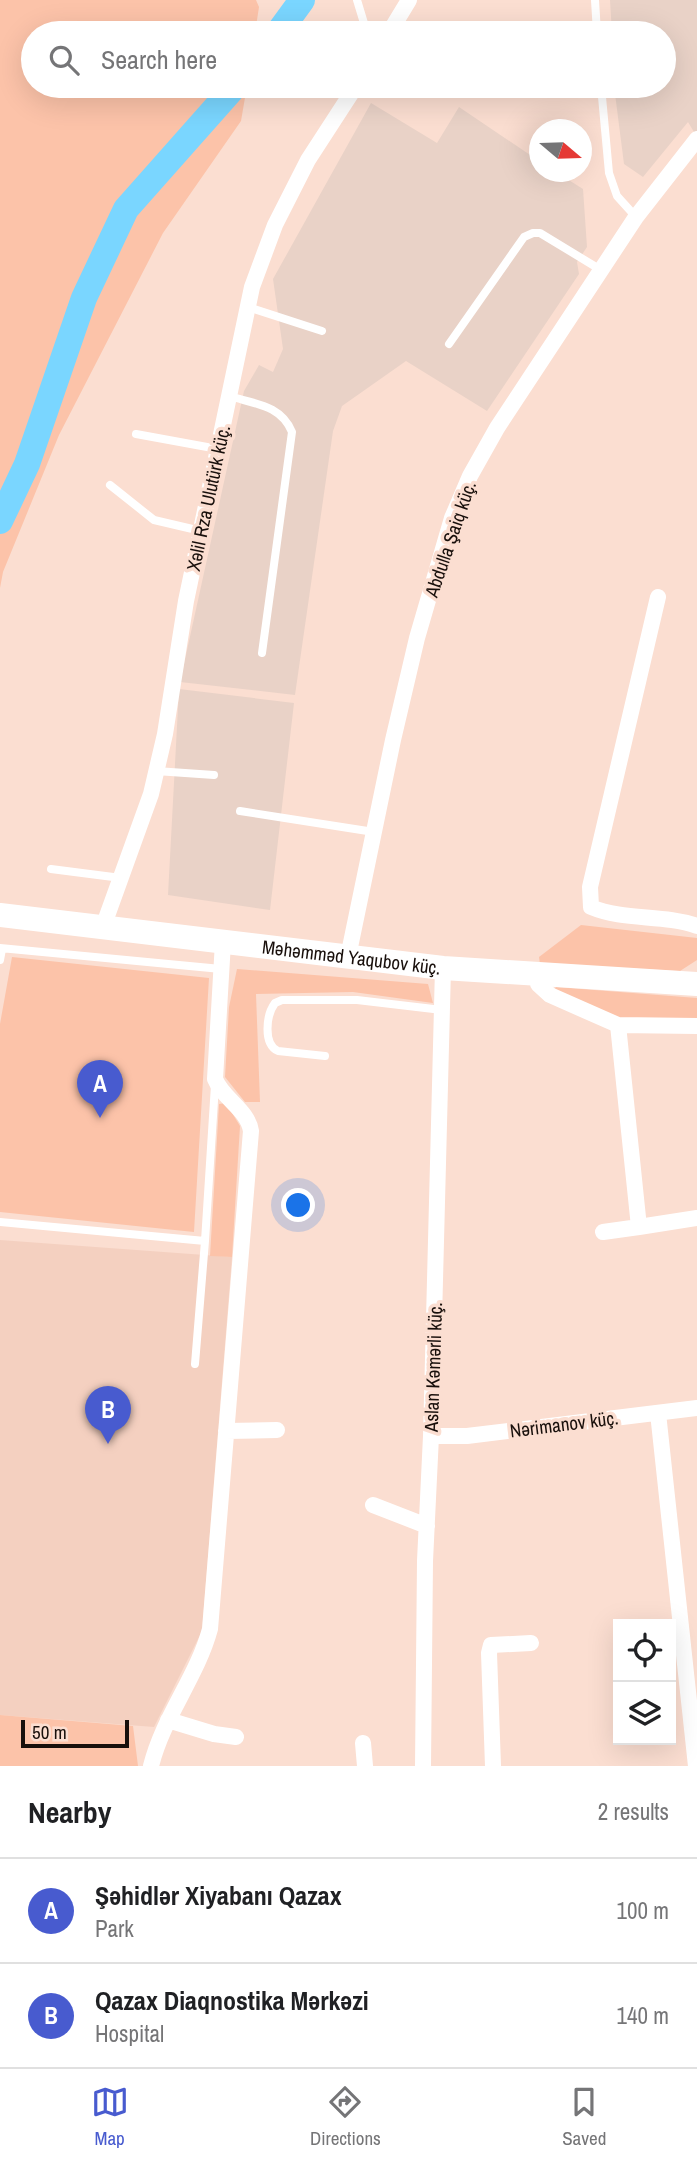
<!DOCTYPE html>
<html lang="en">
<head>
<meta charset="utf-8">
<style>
	:root { --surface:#fff; --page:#f6f6f6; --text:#202124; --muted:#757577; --line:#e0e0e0; --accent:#485bcf }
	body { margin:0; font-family:"Archivo Narrow",sans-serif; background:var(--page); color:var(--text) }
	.controls { position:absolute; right:21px; bottom:21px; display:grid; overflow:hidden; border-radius:0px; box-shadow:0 7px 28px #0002 }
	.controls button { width:63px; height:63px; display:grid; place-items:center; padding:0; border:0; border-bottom:2px solid var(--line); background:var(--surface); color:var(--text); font:35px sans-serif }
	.compass { position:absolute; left:529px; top:119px; width:63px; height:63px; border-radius:50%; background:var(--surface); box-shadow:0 7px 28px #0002; rotate:109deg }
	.scale { position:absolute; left:21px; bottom:18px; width:108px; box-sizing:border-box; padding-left:7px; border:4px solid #180f0b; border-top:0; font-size:19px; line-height:24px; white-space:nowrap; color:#180f0b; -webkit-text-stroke:5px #fbded1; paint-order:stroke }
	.you { position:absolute; left:299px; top:1206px; width:24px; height:24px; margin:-18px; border:5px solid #fff; border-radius:50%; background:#1a73e8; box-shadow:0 0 0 10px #1a73e833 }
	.badge { display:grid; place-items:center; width:46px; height:46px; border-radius:50%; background:var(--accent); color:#fff; font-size:23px; font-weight:700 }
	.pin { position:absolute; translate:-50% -58px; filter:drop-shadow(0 2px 4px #0008) }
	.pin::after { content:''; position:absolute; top:37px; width:24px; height:21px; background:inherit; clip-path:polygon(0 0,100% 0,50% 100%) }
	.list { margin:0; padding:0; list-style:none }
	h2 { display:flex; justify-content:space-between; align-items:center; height:91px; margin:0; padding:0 28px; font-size:30px }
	h2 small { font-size:23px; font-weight:400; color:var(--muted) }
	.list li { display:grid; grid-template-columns:46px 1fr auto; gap:21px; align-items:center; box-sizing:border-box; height:105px; padding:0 28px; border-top:2px solid var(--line) }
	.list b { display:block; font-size:26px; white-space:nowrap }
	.list p { margin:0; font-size:23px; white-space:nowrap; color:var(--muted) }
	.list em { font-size:23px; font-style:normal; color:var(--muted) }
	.icon { flex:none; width:38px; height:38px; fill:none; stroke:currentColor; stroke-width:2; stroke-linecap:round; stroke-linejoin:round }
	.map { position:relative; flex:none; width:697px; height:1766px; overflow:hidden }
	.search { position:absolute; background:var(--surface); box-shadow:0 7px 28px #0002; left:21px; right:21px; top:21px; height:77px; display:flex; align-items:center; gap:18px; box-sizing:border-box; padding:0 24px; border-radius:38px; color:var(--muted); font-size:26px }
	.sheet { height:301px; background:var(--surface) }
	nav { display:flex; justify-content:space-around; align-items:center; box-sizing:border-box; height:98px; border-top:2px solid var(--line); background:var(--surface); font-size:19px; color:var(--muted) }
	nav a { display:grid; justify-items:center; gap:4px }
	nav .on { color:var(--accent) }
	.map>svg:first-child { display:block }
	.industrial { fill:#e9d2c7 }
	.built { fill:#f4d0c0 }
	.green { fill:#fcc3a9 }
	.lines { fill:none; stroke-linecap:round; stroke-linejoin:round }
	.river { stroke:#7ad6ff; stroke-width:26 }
	.service { stroke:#fff; stroke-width:8 }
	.minor { stroke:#fff; stroke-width:16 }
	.primary { stroke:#fff; stroke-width:24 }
	.labels { text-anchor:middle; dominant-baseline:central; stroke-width:7; stroke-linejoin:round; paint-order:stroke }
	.street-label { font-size:19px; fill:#180f0b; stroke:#fbded1 }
</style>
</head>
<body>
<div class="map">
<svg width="697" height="1766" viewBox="0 0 697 1766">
	<rect width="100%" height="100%" fill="#fbded1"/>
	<path class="industrial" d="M610,0H697V137L688,122L643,177L624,164L614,86H664V33H612Z
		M371,103L437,143L459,107L539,161L540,172H556L583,189L587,247L577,262L579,274L487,411L406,361L342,406L333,431L295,695L180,682L244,391L259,365L273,372L283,349L273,279Z
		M179,689L294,703L270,910L168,895Z"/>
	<path class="built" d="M0,1240L232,1257L202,1631L154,1727L0,1715Z"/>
	<path class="green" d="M0,0H256L259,7L255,33H33V86H247L241,121L163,233L59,435L3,572L0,588Z
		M581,925L697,938V960L680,971L540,964L539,957Z
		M12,957L209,978L194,1232L0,1212V1024Z
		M237,969L428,984L433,1003L353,992L256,994L260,1102H245L225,1077L229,1007Z
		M556,987L697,998V1022L621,1021L553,991Z
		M226,1103L240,1126L232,1257L210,1256L219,1104Z
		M0,1715L133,1726L138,1766H0Z"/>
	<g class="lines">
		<path class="river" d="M278,33L302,0
			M0,521L27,464L84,298L126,209L235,86"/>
		<path class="service" d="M357,0L367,33
			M595,0L597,33
			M601,86L609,173L617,196L636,217
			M248,307L322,331
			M449,344L524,237L533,233H540L601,270
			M229,396C255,404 281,405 292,432L262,653
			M136,434L218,449
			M110,485L154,520L201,531
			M156,771L214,775
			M240,811L374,832
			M51,869L121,878
			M0,948L221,969
			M0,960L2,949
			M325,1056L278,1051C263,1044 266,1015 275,1003L282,1000H357L442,1010
			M0,1222L205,1241L215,1085
			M195,1364L205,1241"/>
		<path class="minor" d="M389,33L409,0
			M658,597L590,887L591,907C624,921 663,914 697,926
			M103,927L151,794L165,734L186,601L252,287L275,225L308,160L356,86
			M348,957L393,740L417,638L452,518L470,476L497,428L636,217L697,139
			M538,975V984L550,995L618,1025L697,1026
			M618,1025L639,1227L697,1218
			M603,1232L639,1227
			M658,1413L696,1766
			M226,1431L277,1430
			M431,1436H467L697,1408
			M373,1505L427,1526
			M168,1720L214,1734L236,1737
			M363,1743L365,1766
			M151,1766C163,1717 197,1677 210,1629L251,1131C248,1110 223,1099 215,1079L223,942
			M423,1766L425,1561L431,1436L443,968
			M493,1766L489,1653L491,1645L531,1643"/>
		<path class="primary" id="s1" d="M0,915L443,968L697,984"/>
	</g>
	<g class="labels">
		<g class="street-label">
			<text transform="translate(208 498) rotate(-78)">Xəlil Rza Ulutürk küç.</text>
			<text transform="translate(450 539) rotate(-71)">Abdulla Şaiq küç.</text>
			<text stroke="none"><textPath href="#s1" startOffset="354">Məhəmməd Yaqubov küç.</textPath></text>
			<text transform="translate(433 1367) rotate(-88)">Aslan Kəmərli küç.</text>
			<text transform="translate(564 1424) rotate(-7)">Nərimanov küç.</text>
		</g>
	</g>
</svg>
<div class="controls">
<button><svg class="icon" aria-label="locate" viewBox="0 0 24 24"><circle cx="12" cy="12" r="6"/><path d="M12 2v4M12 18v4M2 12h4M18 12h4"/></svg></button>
<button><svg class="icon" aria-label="layers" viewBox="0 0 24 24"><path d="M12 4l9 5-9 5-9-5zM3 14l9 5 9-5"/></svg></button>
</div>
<svg class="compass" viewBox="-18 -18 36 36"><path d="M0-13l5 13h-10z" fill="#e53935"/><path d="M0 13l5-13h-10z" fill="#757577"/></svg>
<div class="scale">50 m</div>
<div class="you"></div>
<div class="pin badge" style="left:100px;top:1118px">A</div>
<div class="pin badge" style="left:108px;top:1444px">B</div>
<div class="search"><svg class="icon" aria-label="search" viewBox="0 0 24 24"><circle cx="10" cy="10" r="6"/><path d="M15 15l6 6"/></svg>Search here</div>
</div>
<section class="sheet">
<h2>Nearby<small>2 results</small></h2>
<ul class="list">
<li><span class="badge">A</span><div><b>Şəhidlər Xiyabanı Qazax</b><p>Park</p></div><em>100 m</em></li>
<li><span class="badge">B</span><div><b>Qazax Diaqnostika Mərkəzi</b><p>Hospital</p></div><em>140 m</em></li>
</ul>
</section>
<nav>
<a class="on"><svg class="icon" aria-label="map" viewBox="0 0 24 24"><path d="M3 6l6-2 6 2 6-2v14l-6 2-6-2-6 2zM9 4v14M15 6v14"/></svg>Map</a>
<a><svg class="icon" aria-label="directions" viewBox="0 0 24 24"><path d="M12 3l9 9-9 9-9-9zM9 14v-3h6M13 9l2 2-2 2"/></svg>Directions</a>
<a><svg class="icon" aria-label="saved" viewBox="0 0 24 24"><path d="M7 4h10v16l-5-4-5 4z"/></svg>Saved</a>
</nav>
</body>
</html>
